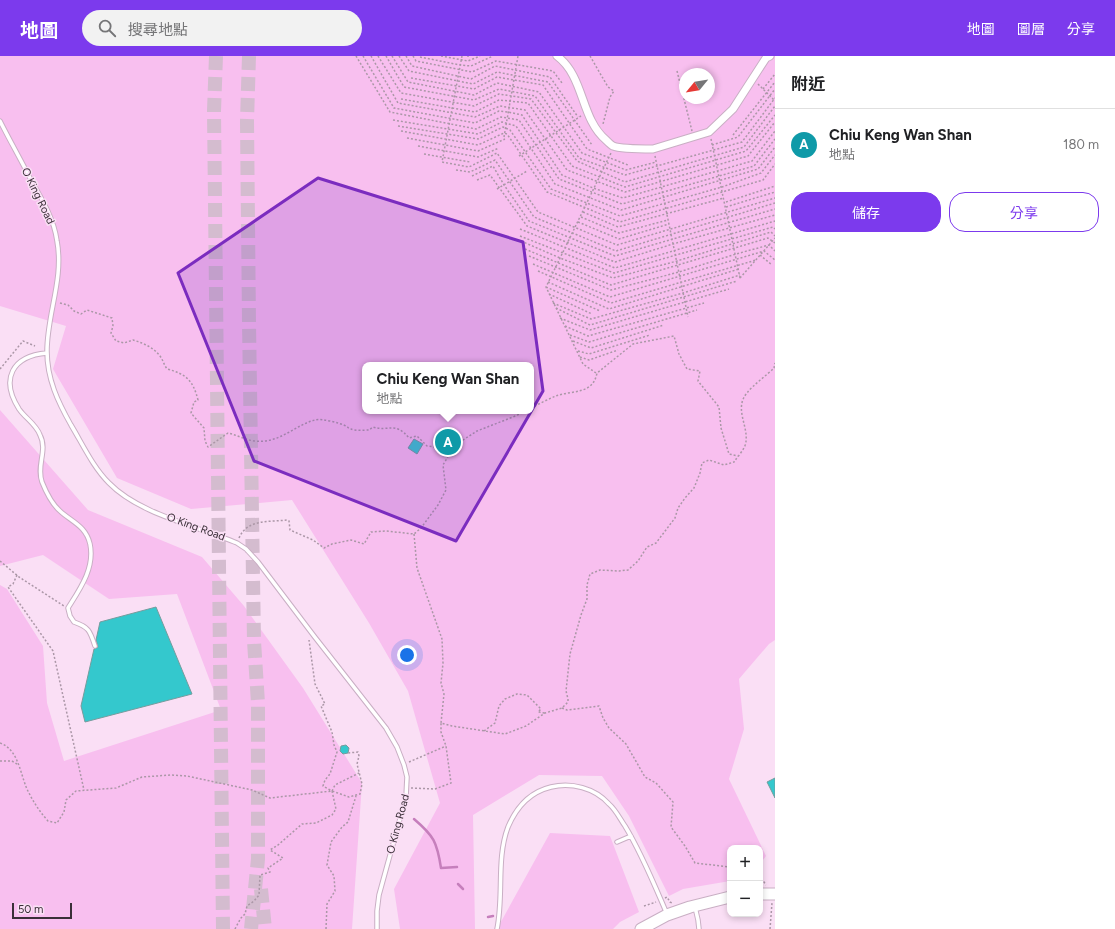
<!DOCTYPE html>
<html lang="zh-TW">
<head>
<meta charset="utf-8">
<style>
	:root { --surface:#fff; --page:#f2f2f2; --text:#202124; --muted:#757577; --line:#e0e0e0; --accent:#7c3aed }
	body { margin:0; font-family:Figtree,"Noto Sans TC",sans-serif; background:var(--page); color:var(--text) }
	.controls { position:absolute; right:12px; bottom:12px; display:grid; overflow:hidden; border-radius:8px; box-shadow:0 2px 6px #0003 }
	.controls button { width:36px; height:36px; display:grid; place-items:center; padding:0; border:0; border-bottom:1px solid var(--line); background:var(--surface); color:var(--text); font:20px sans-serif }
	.compass { position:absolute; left:679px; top:12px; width:36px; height:36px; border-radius:50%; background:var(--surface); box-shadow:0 2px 6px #0003; rotate:240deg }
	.scale { position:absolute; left:12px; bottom:10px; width:60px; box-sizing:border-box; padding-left:4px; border:2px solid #3a2f38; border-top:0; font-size:11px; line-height:14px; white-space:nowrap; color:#3a2f38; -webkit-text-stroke:3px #fadff5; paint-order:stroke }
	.you { position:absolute; left:407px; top:599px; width:14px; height:14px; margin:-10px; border:3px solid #fff; border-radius:50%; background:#1a73e8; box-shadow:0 0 0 6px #1a73e833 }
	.badge { display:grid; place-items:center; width:26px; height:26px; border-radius:50%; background:var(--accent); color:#fff; font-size:13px; font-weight:700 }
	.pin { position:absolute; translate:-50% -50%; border:2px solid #fff; box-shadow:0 1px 4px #0006 }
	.popup { position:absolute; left:362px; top:306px; width:172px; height:52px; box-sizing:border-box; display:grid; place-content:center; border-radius:8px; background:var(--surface); filter:drop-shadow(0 1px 3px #0005); font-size:13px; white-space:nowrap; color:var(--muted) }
	.popup b { font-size:15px; color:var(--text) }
	.popup::after { content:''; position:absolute; left:50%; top:100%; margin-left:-8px; border:8px solid transparent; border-top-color:var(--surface) }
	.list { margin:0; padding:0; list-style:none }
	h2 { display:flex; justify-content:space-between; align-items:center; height:52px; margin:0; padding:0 16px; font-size:17px }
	h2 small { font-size:13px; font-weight:400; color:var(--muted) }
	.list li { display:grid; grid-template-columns:26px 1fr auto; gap:12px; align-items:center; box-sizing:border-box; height:72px; padding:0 16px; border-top:1px solid var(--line) }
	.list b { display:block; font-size:15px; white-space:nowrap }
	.list p { margin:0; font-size:13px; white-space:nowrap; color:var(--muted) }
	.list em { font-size:13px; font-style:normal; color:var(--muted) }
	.actions { display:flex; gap:8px; padding:12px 16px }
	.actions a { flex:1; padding:9px 0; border:1px solid var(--accent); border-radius:16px; text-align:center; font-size:14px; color:var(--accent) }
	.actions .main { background:var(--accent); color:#fff }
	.icon { flex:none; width:22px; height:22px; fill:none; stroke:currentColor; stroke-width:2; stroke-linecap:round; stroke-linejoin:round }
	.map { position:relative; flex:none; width:775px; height:873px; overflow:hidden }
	header { display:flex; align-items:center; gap:24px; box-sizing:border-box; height:56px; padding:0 20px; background:var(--accent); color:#fff }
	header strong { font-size:19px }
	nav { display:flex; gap:22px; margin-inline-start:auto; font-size:14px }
	.search { width:280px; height:36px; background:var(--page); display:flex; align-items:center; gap:10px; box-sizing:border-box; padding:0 14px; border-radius:22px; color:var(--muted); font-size:15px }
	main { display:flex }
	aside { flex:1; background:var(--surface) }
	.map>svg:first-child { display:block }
	.green { fill:#f8bfef; fill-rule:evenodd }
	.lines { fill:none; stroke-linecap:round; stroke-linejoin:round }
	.stream { stroke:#c67fbc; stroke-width:2.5 }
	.building { fill:#34c8cd; stroke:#769c9d }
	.highway-tunnel { stroke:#d4bccf; stroke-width:14; stroke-dasharray:14 7; stroke-linecap:butt }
	.lane-casing { stroke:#c9afc4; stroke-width:5.5 }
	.street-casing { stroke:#c9afc4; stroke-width:9 }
	.secondary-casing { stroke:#c9afc4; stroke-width:13 }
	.path { stroke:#ab97a7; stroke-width:1.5; stroke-dasharray:2 2; stroke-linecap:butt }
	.lane { stroke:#fff; stroke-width:3.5 }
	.street { stroke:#fff; stroke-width:7 }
	.secondary { stroke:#fff; stroke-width:11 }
	.marked { fill:#7b2cbf; fill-opacity:0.2; stroke:#7b2cbf; stroke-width:3; stroke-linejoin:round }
	.labels { text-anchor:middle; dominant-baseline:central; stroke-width:3; stroke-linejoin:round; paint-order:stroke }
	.street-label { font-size:11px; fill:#3a2f38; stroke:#fadff5 }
</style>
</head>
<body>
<header>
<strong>地圖</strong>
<div class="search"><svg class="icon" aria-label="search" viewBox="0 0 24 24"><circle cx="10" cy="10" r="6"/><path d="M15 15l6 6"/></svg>搜尋地點</div>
<nav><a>地圖</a><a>圖層</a><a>分享</a></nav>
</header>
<main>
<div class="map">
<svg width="775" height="873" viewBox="0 0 775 873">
	<rect width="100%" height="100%" fill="#fadff5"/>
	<path class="green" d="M0,0H775V584L769,588L739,623L744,673L729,723L766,800L760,808V792H730V825L683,833L669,840L629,760L602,720L539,719L473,759L475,873H400L394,833L440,747L408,635L369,567L292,444L191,453L117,422L53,313L66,270L0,250ZM685,18H709V42H685ZM365,309H531V355H365Z
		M0,354L88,454L202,501L244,550L303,632L362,727L352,873H0V529L7,533L43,590L47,647L64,705L221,654L177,538L109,543L43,499L0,510Z
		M550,777L610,780L639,856L620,866L613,873H497Z"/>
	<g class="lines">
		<path class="stream" d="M414,763C434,780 437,786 441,812L457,811
			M458,828L463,833
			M488,861L493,860"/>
	</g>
	<path class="building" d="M414,383L423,388L417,398L408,392Z
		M156,551L192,638L85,666L81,650L94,593L98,591L96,584L100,566Z
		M346,689L349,692L348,697L343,698L340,695L341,690Z
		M775,722V742L767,726Z"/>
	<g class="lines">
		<path class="highway-tunnel" d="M216,0L214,55L223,873
			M249,0L247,65L249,267L254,585L258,647V803L251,873
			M261,833L265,873"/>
		<defs>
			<path id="lane" d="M0,65C10,85 21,104 31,124C42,143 54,163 57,185C64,223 47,258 47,295C47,323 58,346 71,369C83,389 93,411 109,427C139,458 197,470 237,487L246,493L258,506L314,580L386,672L397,691L404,709L407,721L406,741L379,839L377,855V873
				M47,297C12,300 0,323 19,353C25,362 36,368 40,379C48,394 36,410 42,426C46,436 52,448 60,455C72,466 86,470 90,488C95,512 80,533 68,552L70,560L74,566C89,571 90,575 95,590
				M617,786L631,780
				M695,851L698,864L699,873
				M497,873C504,839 496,803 508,771C516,752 530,736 551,731C571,726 595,732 609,748C616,754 620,763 625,770C642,798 654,828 667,858"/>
			<path id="street" d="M557,0C585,21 580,62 606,84C608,86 611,89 613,90C621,93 644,93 653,93L709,76L733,53L766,2L770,0"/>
			<path id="secondary" d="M760,838H775
				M641,873L667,859L690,851L730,841"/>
		</defs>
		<use href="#lane" class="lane-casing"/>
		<use href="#street" class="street-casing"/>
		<use href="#secondary" class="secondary-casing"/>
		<path class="path" d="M356,0L390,56L476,73L501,61L519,64L559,123L622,148L754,110L775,83
			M363,0L394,52L475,67L499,55L508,56L522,59L562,119L593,132L623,142L752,105L775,75
			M371,0L398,47L475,61L500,50L525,54L567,114L625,136L748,100L775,66
			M378,0L401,37L474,50L499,38L531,43L577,105L625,126L744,91L775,50
			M386,0L404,31L474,44L499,33L535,40L579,102L625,119L742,86L775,42
			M392,0L408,26L474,39L497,27L539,36L582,97L626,114L656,106
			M399,0L409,15L473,28L497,16L548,26L592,89
			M406,0L412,10L471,23L495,10L550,21L578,61
			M413,0L416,5L472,16L496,5L553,15L562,27
			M441,0L468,5L480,0
			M462,0L442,106L469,111L497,97L538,156L617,189L775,142
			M467,0H469
			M590,0L608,31L614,35L610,41L603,68
			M420,1L460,9L471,10L493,0
			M677,15L692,75
			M411,22L474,33L497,21L543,29L587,93L628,109
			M758,28L775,45
			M763,33L775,18
			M401,43L475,56L499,44L528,47L572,110L625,131L746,95L775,59
			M393,64L478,78L502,66L516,70L555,128L621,154L758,113L775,91
			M398,70L478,83L503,71L510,74L551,133L620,160L722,131L761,117L775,99
			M401,75L478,89L504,77L507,78L547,136L620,166L763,124L775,108
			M733,79L775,26
			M504,81L518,0
			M407,82L478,95L505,83
			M711,83L740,222
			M712,89L738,81L775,33
			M418,90L478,101L499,92
			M424,98L470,106
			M519,100L581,60
			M655,100L688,261
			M456,114L470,116L495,104L534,161L616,195L775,147
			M472,120L493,110L504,129L529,165L615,200L775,153
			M477,124L490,119L527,170L615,206L673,188L775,159
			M497,133L527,115
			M726,146L775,130
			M726,151L775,136
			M583,156L618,171L724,142
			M581,161L619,177L668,164
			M578,166L619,183L669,168
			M520,173L615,212L775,165
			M520,180L614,217L773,171L775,173
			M521,185L560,202L613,222L677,205L771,176L775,180
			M525,193L611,229L768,182L775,187
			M760,199L772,209
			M529,200L611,234L679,216L736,198L769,189L775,195
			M533,208L610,241L764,195L775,204
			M538,215L611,247L756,204
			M740,222L775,182
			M548,226L609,253L739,213
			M546,231L600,255
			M549,238L592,258
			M60,247L68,249L74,255L81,258L87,254L112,262L113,270L111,277L116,285L124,287L133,284C143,287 153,291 160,300C163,304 164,309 167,313C186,318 193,324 198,344L194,346L191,357L204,372L205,385L208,391L228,377C237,379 245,384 255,385C279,388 295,369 315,364C321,362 340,367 346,370C348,371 349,373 351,373C355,375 364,374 369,374L373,371C388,376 395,365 409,382L417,380L427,390L449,393L477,375L513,361L526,355
			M553,247L591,263L683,237L740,219
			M556,252L590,269L737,225
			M560,262L590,274L729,233
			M565,270L588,280L704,247
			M570,279L589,286L697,254
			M573,285L591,292L664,269
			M578,295L589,298L650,279
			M580,301L589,304L618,294
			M0,313L23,285L35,290
			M596,317L583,308L546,231L611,97
			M531,352C539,348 548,343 556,340C572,334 593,339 597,317L633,288L674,280L679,298L687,313L700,315L698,325L719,351L721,372L729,398L738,400
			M414,478L417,512L442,583L443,607L441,627L444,638L441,667
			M239,482C247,463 269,466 287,464L289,465L290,474L313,484L324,492L332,488L351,484L364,488L371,476L386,475L414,478L421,472L438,449L446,434L443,409L450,397L449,393
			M0,505L19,521L64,550
			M17,519L13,528L8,531L53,595L84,734
			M562,652L567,654L599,650L603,662L609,672L626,688L645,721L656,727L673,746L671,771L685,790L695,807L730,811
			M484,675L495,667L499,650L505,643L517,638L527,639L541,653L538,656L545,657
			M0,687C20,694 20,721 29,737C34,747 40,756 48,765L57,767L64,756L66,744L76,735L116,732L142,721L171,719L187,720L252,734L270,742L332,735L349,741L360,738L362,728L357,708L359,700L358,696L348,697
			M0,705H12L17,708
			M409,706L446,690
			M411,732L435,733L451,727L446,690L441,676V667L452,670L505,678L526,670L545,657L562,652L568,646V643L566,635L570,598L581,559L587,543V529L590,518L600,514L619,515L628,514L638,505L647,491L656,487L675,462L678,452L685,442L694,432L700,417L702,407L709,404L724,409L734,406C738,400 746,392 746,385C748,369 734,352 747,337C753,329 767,319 774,312L775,307
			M332,735L335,729L359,717
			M760,824L764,826L766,829
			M665,842L667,841L670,846L672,847
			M644,850L656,846
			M235,873L236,871L241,862L245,858L247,850L254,845L259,839L260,819L270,816L268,812L283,802L270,794L278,789L302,768L316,767L332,759L336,753L332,735L323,730L325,724L330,718L337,696L334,689L332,676L321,650L325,648L315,628L309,584
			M326,873L327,848L335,835L334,820L327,809L331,786L342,771L348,766L356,740
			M770,873L772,847"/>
		<use href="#lane" class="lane"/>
		<use href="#street" class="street"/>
		<use href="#secondary" class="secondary"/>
	</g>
	<path class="marked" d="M318,122L523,186L543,335L456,485L254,405L178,217Z"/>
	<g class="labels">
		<g class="street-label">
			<text transform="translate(38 140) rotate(64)">O King Road</text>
			<text transform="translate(196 471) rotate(20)">O King Road</text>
			<text transform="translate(398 768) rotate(-75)">O King Road</text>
		</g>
	</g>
</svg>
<div class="controls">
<button>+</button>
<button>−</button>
</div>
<svg class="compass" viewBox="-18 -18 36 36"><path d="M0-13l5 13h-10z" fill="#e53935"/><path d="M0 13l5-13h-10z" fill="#757577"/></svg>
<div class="scale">50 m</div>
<div class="you"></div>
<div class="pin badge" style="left:448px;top:386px;background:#0f9aa8">A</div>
<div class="popup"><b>Chiu Keng Wan Shan</b>地點</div>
</div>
<aside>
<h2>附近<small></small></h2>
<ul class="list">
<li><span class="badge" style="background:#0f9aa8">A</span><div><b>Chiu Keng Wan Shan</b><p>地點</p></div><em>180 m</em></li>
</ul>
<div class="actions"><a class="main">儲存</a><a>分享</a></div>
</aside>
</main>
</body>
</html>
